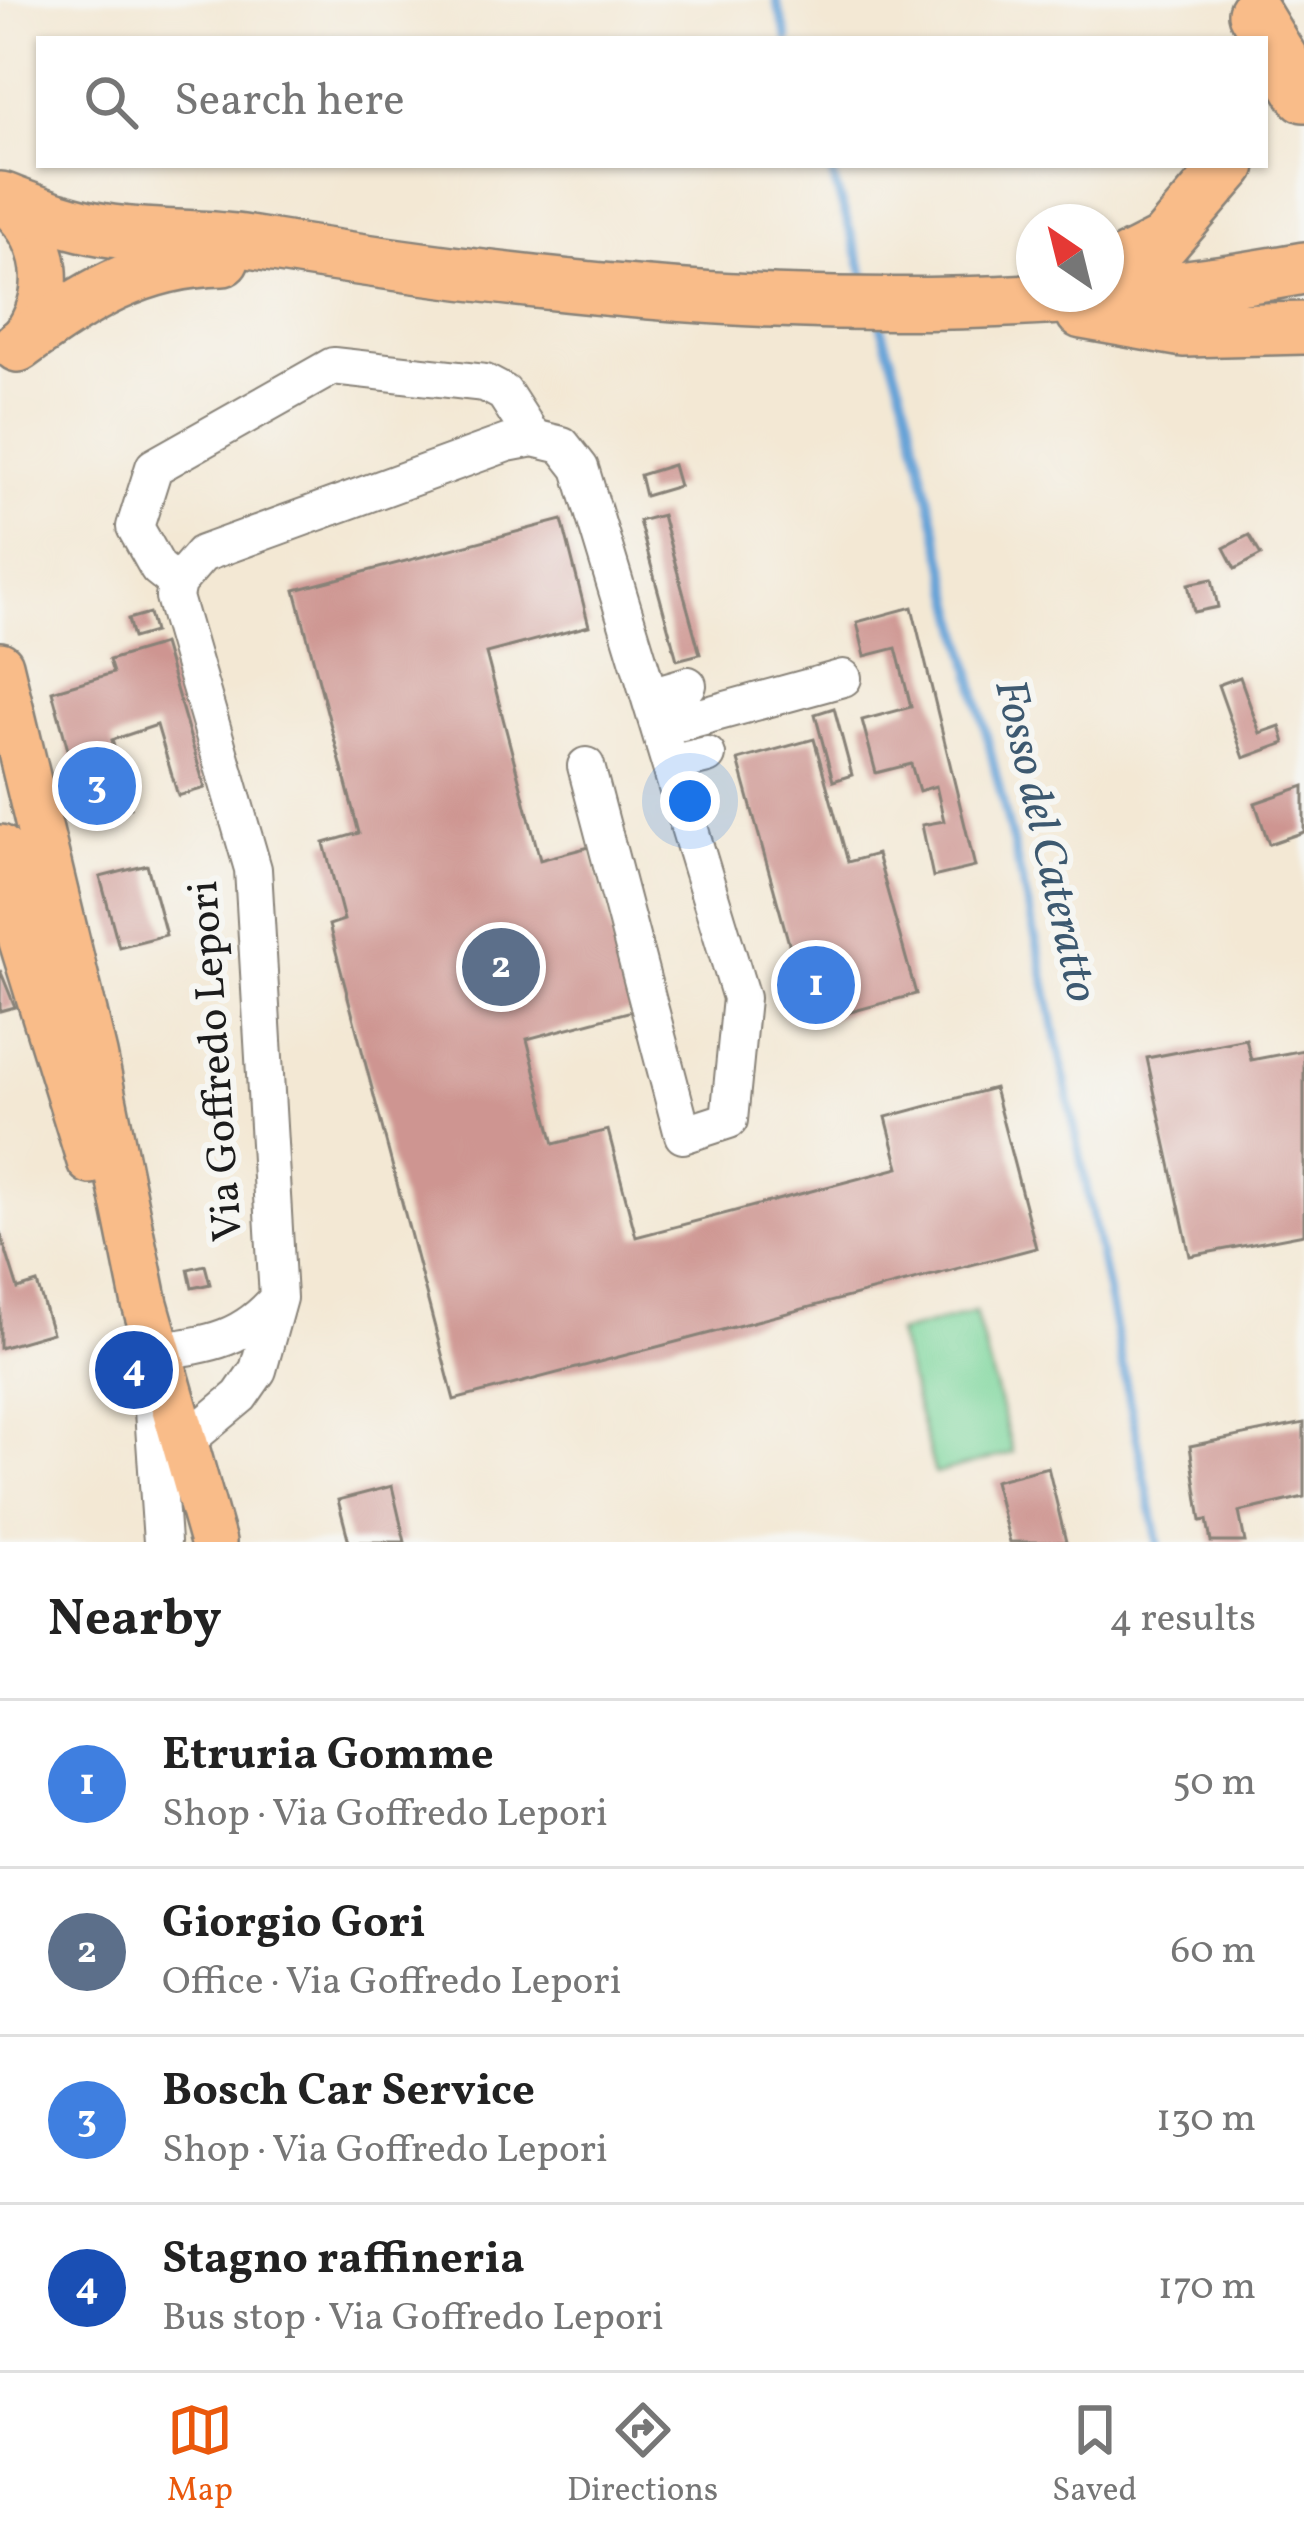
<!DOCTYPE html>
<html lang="en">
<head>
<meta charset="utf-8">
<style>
	:root { --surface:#fff; --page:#f2f2f2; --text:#222; --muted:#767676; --line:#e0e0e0; --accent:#ea580c }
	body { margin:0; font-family:Vollkorn,serif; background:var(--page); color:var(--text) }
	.compass { position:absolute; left:1016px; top:204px; width:108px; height:108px; border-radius:50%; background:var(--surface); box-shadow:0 3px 9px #0004; rotate:325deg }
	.you { position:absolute; left:690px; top:801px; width:42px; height:42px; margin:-30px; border:9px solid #fff; border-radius:50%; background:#1a73e8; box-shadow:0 0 0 18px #1a73e833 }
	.badge { display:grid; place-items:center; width:78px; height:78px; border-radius:50%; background:var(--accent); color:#fff; font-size:39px; font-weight:700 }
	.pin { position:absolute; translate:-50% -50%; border:6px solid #fff; box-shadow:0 3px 12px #0006 }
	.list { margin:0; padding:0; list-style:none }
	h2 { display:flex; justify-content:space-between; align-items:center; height:156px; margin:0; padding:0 48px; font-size:51px }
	h2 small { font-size:39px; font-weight:400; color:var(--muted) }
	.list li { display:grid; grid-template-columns:78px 1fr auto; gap:36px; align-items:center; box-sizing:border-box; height:168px; padding:0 48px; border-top:3px solid var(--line) }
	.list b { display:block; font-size:45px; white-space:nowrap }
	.list p { margin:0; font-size:39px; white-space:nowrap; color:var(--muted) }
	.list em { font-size:39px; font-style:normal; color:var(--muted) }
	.icon { flex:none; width:66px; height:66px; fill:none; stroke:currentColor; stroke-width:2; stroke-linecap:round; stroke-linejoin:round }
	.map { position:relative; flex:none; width:1304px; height:1542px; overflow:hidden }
	.search { position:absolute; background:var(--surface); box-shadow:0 3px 9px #0004; left:36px; right:36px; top:36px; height:132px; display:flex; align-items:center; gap:30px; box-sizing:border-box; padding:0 42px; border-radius:0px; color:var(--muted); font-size:45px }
	.sheet { height:828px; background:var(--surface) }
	nav { display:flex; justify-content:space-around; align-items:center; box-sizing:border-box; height:168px; border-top:3px solid var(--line); background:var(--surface); font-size:33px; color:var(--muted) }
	nav a { display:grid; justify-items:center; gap:6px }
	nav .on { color:var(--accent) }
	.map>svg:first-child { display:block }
	.green { fill:#7dd69c; stroke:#4c795c; stroke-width:3 }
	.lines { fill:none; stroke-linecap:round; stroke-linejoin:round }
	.stream { stroke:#66a3d7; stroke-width:9 }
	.building { fill:#ce9591 }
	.minor-casing { stroke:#888278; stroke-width:40 }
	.major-casing { stroke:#888278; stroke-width:50 }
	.highway-casing { stroke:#888278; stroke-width:56 }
	.minor { stroke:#fff; stroke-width:36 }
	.major { stroke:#f9bc89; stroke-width:45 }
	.highway { stroke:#f9bc89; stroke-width:51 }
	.labels { text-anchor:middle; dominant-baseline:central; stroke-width:12; stroke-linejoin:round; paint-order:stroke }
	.street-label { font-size:42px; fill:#1c1c1c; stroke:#f6f6f2 }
	.water-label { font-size:45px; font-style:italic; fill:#3d5970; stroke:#f6f6f2 }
</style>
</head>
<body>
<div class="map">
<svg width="1304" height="1542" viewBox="0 0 1304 1542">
	<rect width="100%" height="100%" fill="#f6f6f2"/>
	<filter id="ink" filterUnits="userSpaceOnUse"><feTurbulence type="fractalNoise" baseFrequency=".00833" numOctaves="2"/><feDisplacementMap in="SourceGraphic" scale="24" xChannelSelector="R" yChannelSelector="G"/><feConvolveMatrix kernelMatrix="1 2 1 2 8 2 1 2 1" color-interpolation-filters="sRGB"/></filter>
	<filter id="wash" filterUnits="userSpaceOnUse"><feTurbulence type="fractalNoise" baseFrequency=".004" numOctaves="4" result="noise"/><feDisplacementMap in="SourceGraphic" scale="48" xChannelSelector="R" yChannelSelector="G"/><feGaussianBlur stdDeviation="2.7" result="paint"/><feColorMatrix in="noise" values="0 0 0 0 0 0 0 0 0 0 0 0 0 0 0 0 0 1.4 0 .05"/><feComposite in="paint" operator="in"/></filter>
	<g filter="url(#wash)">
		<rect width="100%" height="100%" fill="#f3e8d4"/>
		<path class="green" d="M975,1312L1013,1453L935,1474L897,1333Z"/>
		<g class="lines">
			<path class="stream" d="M776,0L788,39
				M829,165L868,286
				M879,319L907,406L1040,956L1158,1542"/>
		</g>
		<g id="blocks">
			<path class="building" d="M673,465L679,486L645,496L640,475Z
				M662,515L700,654L677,660L639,521Z
				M562,520L589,626L486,653L540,860L589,847L632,1011L527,1039L554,1144L608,1130L636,1237L899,1168L886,1117L994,1088L1036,1248L454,1400L329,925L344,920L324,843L359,833L295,590Z
				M1249,535L1261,555L1235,569L1224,548Z
				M1212,579L1218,607L1194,612L1188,584Z
				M912,607L975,867L933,877L922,825L944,821L936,786L919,791L911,764L876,773L862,720L911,707L896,648L865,656L857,622Z
				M149,613L154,632L133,638L128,619Z
				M163,644L205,788L178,796L157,725L112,740L131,808L87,820L52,691L113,673L109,660Z
				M1240,677L1260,733L1280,726L1285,743L1244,758L1218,685Z
				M834,708L852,775L833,781L815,714Z
				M814,739L848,862L877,854L916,994L811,1023L738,760Z
				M1304,786V832L1269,844L1255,803Z
				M147,865L166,935L119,947L100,877Z
				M0,970L15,1007L0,1011Z
				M1246,1039L1251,1060L1304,1050V1234L1190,1256L1147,1058Z
				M0,1232L18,1289L37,1283L52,1333L0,1348Z
				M205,1265L210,1284L192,1288L188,1269Z
				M1304,1423V1497L1239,1512L1245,1542H1211L1207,1520L1201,1521L1190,1446Z
				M1048,1467L1066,1542H1010L994,1481Z
				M392,1486L405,1542H349L338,1500Z"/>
		</g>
	</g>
	<g filter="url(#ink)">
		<use href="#blocks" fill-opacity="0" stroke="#888278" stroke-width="3"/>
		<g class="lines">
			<defs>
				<path id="minor" d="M177,583L158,568L135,527L154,467L333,366L485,383L504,393L533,438
					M650,696L688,685
					M660,728L843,678
					M671,764L707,755
					M159,1351C211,1344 244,1339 278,1298
					M151,1382L162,1542
					M185,1442L240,1396L258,1370L278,1298L253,869L174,597L177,583L202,554L507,443L533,438L562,445L580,468L741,998L729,1120L683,1135L586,766"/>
				<path id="major" d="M0,197C52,237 59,297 17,347
					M0,665L94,1054L145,1304L213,1542
					M0,848L22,941L90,1161"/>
				<path id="highway" d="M1254,13L1304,96
					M1,198C36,211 68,224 105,230C152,238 201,234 249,242C600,300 952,333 1304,268
					M1106,272L1163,243L1230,165
					M1082,313L1183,331L1304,328
					M18,346C82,299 141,261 223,260"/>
			</defs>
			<use href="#minor" class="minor-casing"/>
			<use href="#major" class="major-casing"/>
			<use href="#highway" class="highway-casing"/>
			<use href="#minor" class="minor"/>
			<use href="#major" class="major"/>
			<use href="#highway" class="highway"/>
		</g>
	</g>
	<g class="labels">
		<g class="street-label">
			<text transform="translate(218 1061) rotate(-94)">Via Goffredo Lepori</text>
		</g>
		<g class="water-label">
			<text transform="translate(1044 841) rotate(77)">Fosso del Cateratto</text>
		</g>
	</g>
</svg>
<svg class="compass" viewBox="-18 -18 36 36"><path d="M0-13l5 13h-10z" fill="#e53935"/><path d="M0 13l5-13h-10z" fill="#767676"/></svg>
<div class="you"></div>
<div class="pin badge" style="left:816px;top:985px;background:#3f7fe0">1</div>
<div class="pin badge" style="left:501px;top:967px;background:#5c6f8a">2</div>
<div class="pin badge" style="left:97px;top:786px;background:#3f7fe0">3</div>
<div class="pin badge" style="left:134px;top:1370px;background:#1a4fb4">4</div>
<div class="search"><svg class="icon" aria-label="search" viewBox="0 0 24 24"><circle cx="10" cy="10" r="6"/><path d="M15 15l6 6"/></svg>Search here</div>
</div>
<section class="sheet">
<h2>Nearby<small>4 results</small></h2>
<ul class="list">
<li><span class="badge" style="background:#3f7fe0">1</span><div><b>Etruria Gomme</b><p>Shop · Via Goffredo Lepori</p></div><em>50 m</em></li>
<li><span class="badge" style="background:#5c6f8a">2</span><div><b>Giorgio Gori</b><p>Office · Via Goffredo Lepori</p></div><em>60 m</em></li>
<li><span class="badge" style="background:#3f7fe0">3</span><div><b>Bosch Car Service</b><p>Shop · Via Goffredo Lepori</p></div><em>130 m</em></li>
<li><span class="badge" style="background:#1a4fb4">4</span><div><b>Stagno raffineria</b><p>Bus stop · Via Goffredo Lepori</p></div><em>170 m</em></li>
</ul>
</section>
<nav>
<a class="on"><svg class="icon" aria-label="map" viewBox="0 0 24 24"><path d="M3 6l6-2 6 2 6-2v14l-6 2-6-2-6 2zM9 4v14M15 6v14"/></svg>Map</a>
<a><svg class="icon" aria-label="directions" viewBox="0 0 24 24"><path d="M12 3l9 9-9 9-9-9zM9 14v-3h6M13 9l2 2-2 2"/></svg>Directions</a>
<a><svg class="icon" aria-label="saved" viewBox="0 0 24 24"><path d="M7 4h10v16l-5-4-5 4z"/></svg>Saved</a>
</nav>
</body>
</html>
